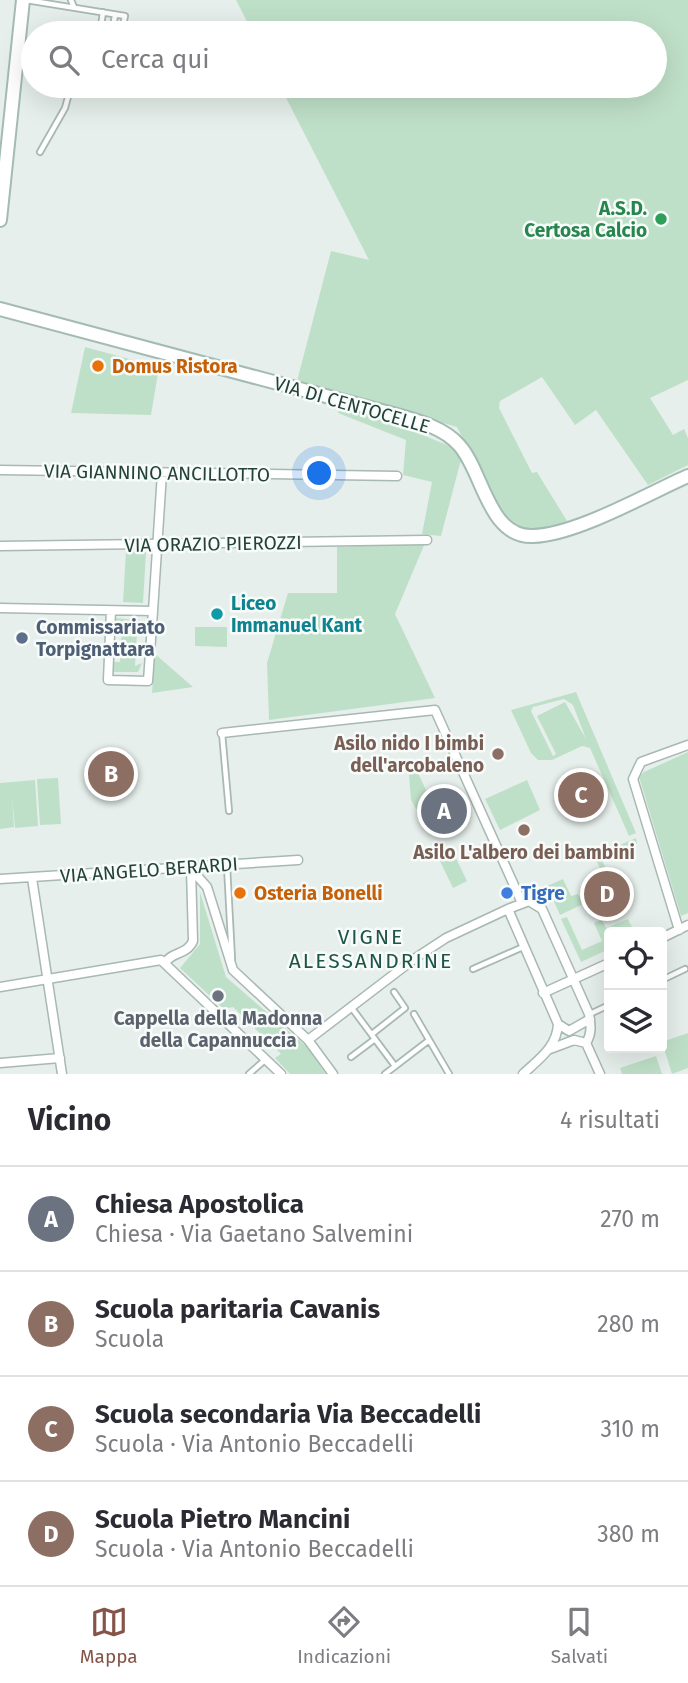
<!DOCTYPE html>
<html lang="it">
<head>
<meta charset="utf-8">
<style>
	:root { --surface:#fff; --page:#f2f2f3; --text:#2b2b33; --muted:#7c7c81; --line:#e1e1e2; --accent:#855347 }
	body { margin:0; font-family:"Fira Sans",sans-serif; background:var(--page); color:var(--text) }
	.controls { position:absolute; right:21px; bottom:21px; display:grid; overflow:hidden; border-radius:7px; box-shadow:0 7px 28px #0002 }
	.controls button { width:63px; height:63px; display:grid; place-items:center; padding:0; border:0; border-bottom:2px solid var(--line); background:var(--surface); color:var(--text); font:35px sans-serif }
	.you { position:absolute; left:320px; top:474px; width:24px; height:24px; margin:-18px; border:5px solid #fff; border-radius:50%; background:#1a73e8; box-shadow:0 0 0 10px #1a73e833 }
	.badge { display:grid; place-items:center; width:46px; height:46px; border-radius:50%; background:var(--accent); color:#fff; font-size:23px; font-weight:700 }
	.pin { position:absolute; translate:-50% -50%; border:4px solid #fff; box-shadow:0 2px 7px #0006 }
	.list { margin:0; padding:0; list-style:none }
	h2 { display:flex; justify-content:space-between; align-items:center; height:91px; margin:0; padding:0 28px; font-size:30px }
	h2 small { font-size:23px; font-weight:400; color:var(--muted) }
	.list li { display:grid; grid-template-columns:46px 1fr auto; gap:21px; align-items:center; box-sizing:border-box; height:105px; padding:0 28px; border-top:2px solid var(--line) }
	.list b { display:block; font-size:26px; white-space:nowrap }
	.list p { margin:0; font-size:23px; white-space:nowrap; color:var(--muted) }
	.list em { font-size:23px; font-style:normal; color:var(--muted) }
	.icon { flex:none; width:38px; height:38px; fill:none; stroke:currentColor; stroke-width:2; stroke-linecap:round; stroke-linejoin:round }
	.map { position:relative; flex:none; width:688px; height:1074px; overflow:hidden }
	.search { position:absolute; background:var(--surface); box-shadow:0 7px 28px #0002; left:21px; right:21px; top:21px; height:77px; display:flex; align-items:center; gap:18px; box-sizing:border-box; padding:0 24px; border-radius:38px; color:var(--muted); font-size:26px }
	.sheet { height:511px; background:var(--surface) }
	nav { display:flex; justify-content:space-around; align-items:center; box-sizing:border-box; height:98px; border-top:2px solid var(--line); background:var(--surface); font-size:19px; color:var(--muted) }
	nav a { display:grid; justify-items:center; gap:4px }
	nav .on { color:var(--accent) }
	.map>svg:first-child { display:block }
	.green { fill:#bfe0c8; fill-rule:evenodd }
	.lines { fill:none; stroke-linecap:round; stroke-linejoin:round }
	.lane-casing { stroke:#a8b8b2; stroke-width:8 }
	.street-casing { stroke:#a8b8b2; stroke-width:11 }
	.secondary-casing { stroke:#a4bbb3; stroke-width:16 }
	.lane { stroke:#fff; stroke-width:4.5 }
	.street { stroke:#fff; stroke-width:8 }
	.secondary { stroke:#fff; stroke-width:12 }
	.leisure-dot { fill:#2e9e5b; stroke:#f7fbf9; stroke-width:2.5 }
	.food-dot { fill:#e8710a; stroke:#f7fbf9; stroke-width:2.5 }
	.culture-dot { fill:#0f9aa8; stroke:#f7fbf9; stroke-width:2.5 }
	.service-dot { fill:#5c6f8a; stroke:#f7fbf9; stroke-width:2.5 }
	.education-dot { fill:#8d6e63; stroke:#f7fbf9; stroke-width:2.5 }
	.shop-dot { fill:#3f7fe0; stroke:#f7fbf9; stroke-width:2.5 }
	.worship-dot { fill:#6b7280; stroke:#f7fbf9; stroke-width:2.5 }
	.labels { text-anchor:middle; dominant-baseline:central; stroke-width:5; stroke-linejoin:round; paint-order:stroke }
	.leisure-label { font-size:19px; font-weight:bold; fill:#27864d; stroke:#f7fbf9; text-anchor:end }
	.food-label { font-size:19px; font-weight:bold; fill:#c56008; stroke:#f7fbf9; text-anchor:start }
	.street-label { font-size:19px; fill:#24423a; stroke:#f7fbf9 }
	.culture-label { font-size:19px; font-weight:bold; fill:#0d838f; stroke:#f7fbf9; text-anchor:start }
	.service-label { font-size:19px; font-weight:bold; fill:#4e5e75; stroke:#f7fbf9; text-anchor:start }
	.education-label { font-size:19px; font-weight:bold; fill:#785e54; stroke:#f7fbf9; text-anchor:end }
	.shop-label { font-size:19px; font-weight:bold; fill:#366cbe; stroke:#f7fbf9; text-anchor:start }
	.worship-label { font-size:19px; font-weight:bold; fill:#5b616d; stroke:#f7fbf9 }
	.neighbourhood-label { font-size:21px; letter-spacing:2px; fill:#1f5548; stroke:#f7fbf9 }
</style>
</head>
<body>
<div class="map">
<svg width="688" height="1074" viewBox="0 0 688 1074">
	<rect width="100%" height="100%" fill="#e6efeb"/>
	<path class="green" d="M236,0H688V380L650,398L673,435L684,429L688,438V465L648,485L596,410L575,425L542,377L500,401L499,408L532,473L537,472L567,521C518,545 505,523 484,481C475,463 466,445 457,427L297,381L331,251L369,260L280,86H655V33H253Z
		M85,347L159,367L151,415L71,413Z
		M341,402L457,449L462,456L441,536L422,534L432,482L403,475L406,440L338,413Z
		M425,543L395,614L435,698L269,720L267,663L288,593H337V547Z
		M126,551L146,552L143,603L123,602Z
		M116,618L144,621V629L137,633L135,666L142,663L138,672H113V662H120L122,628H115Z
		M195,627H227V647L195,646Z
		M155,654L193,687L152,693Z
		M576,692L636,833L629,836L590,748L582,746L552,760H538L531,753L511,710ZM564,699L573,705L586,739L565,702L537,716L556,754L553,756L531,711L533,707Z
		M688,752V913L681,916L639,777L644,772Z
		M412,760L432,803L416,809L411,800L408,762Z
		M58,778L61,824L40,825L37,779Z
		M35,780L38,826L15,828L12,797L14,827L0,829V783Z
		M527,780L540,810L500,830L485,799Z
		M636,838L637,844L602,860L610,878L617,876L625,892L614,897L594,856Z
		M453,852L467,881L453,888L439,859Z
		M563,879L571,896L578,894L583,904L560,915L547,886Z
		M200,892L226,977L307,1047L326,1074H290L275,1058L281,1054L233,1007L224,1009L180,968L200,944Z
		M567,917L582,950L602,941L594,923L602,920L606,928L628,919L634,932H609V949L581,962L561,919Z
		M688,1033V1068L672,1074L662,1042Z
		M656,1056L662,1074H622L620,1068Z"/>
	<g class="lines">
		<defs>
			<path id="lane" d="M26,0L125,16L121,33
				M71,0L74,7
				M100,33L103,12
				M112,33L115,15
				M40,152L65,108L71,86
				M222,733L229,811
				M227,866L232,959
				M473,969L523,947
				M662,980L685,969
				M354,1011L395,1066
				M414,1014L449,1074
				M590,1014L609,1005
				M372,1034L405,1008L394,992
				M351,1057L375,1039
				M249,1074L266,1059
				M385,1074L428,1041"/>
			<path id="street" d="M0,470L397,476
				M0,546L427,540
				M0,608L153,611L148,681L108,680L111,611
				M153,611L162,473
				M222,733L435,710L522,903
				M191,869L207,887L233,970L308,1040L333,1074
				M32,878L62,1074
				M0,879L298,860
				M679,930L633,779L641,762L688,745
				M662,938L688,925
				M165,963C171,952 187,955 193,941L191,869
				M0,987L161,960L281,1074
				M543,993L609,963
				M308,1040L414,959L446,938L508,909
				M586,1043C592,1034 591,1025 589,1014L542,909L529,901L508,909L558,1024L569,1031L590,1019
				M586,1043L600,1074
				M550,1049L574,1040L586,1043
				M0,1063L60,1058
				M523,1074C539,1059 557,1047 558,1024"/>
			<path id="secondary" d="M0,220L23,0
				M0,309L397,415C419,421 444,428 459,445C483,471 488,538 533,536C576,535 647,494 688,476"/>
		</defs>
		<use href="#lane" class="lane-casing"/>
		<use href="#street" class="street-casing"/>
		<use href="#secondary" class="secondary-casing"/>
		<use href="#lane" class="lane"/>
		<use href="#street" class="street"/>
		<use href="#secondary" class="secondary"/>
	</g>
	<circle class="leisure-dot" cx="661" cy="219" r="7"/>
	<g class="food-dot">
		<circle cx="98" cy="366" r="7"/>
		<circle cx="240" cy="893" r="7"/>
	</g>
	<circle class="culture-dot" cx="217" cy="614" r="7"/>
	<circle class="service-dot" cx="22" cy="638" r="7"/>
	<g class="education-dot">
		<circle cx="498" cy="754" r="7"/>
		<circle cx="524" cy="830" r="7"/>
	</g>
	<circle class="shop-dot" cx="507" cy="893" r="7"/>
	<circle class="worship-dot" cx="218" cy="996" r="7"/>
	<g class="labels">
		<g class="leisure-label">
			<text x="647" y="208">A.S.D.<tspan x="647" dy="22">Certosa Calcio</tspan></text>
		</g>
		<g class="food-label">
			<text x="112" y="366">Domus Ristora</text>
			<text x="254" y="893">Osteria Bonelli</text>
		</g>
		<g class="street-label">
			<text transform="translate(352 405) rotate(16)">VIA DI CENTOCELLE</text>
			<text transform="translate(157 473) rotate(1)">VIA GIANNINO ANCILLOTTO</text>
			<text transform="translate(213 544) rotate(-1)">VIA ORAZIO PIEROZZI</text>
			<text transform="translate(149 870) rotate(-4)">VIA ANGELO BERARDI</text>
		</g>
		<g class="culture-label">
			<text x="231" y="603">Liceo<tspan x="231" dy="22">Immanuel Kant</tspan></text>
		</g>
		<g class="service-label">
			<text x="36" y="627">Commissariato<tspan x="36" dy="22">Torpignattara</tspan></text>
		</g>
		<g class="education-label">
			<text x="484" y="743">Asilo nido I bimbi<tspan x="484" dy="22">dell'arcobaleno</tspan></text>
			<text x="524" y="852" text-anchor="middle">Asilo L'albero dei bambini</text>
		</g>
		<g class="shop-label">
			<text x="521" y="893">Tigre</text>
		</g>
		<g class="worship-label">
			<text x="218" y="1018">Cappella della Madonna<tspan x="218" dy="22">della Capannuccia</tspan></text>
		</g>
		<g class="neighbourhood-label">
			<text x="371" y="937">VIGNE<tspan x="371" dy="24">ALESSANDRINE</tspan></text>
		</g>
	</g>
</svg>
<div class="controls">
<button><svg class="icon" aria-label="locate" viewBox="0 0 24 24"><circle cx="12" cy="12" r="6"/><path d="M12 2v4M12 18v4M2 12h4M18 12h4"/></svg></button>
<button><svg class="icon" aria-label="layers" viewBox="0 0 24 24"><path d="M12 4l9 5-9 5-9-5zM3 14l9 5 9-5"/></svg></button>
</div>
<div class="you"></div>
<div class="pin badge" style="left:444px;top:811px;background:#6b7280">A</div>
<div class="pin badge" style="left:111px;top:774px;background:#8d6e63">B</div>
<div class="pin badge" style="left:581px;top:795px;background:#8d6e63">C</div>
<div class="pin badge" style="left:607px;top:894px;background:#8d6e63">D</div>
<div class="search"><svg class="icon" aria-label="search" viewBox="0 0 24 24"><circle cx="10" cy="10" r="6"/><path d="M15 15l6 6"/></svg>Cerca qui</div>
</div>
<section class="sheet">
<h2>Vicino<small>4 risultati</small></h2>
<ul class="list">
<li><span class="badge" style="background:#6b7280">A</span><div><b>Chiesa Apostolica</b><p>Chiesa · Via Gaetano Salvemini</p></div><em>270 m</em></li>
<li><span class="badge" style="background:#8d6e63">B</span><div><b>Scuola paritaria Cavanis</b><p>Scuola</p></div><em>280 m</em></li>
<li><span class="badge" style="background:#8d6e63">C</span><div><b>Scuola secondaria Via Beccadelli</b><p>Scuola · Via Antonio Beccadelli</p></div><em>310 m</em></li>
<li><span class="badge" style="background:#8d6e63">D</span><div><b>Scuola Pietro Mancini</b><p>Scuola · Via Antonio Beccadelli</p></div><em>380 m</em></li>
</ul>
</section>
<nav>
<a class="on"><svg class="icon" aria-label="map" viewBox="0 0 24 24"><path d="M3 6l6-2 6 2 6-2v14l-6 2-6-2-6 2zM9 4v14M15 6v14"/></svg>Mappa</a>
<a><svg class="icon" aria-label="directions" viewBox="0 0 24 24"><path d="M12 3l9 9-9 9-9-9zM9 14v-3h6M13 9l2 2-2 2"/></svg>Indicazioni</a>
<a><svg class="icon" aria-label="saved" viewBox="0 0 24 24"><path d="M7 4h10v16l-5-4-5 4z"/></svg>Salvati</a>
</nav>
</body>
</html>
